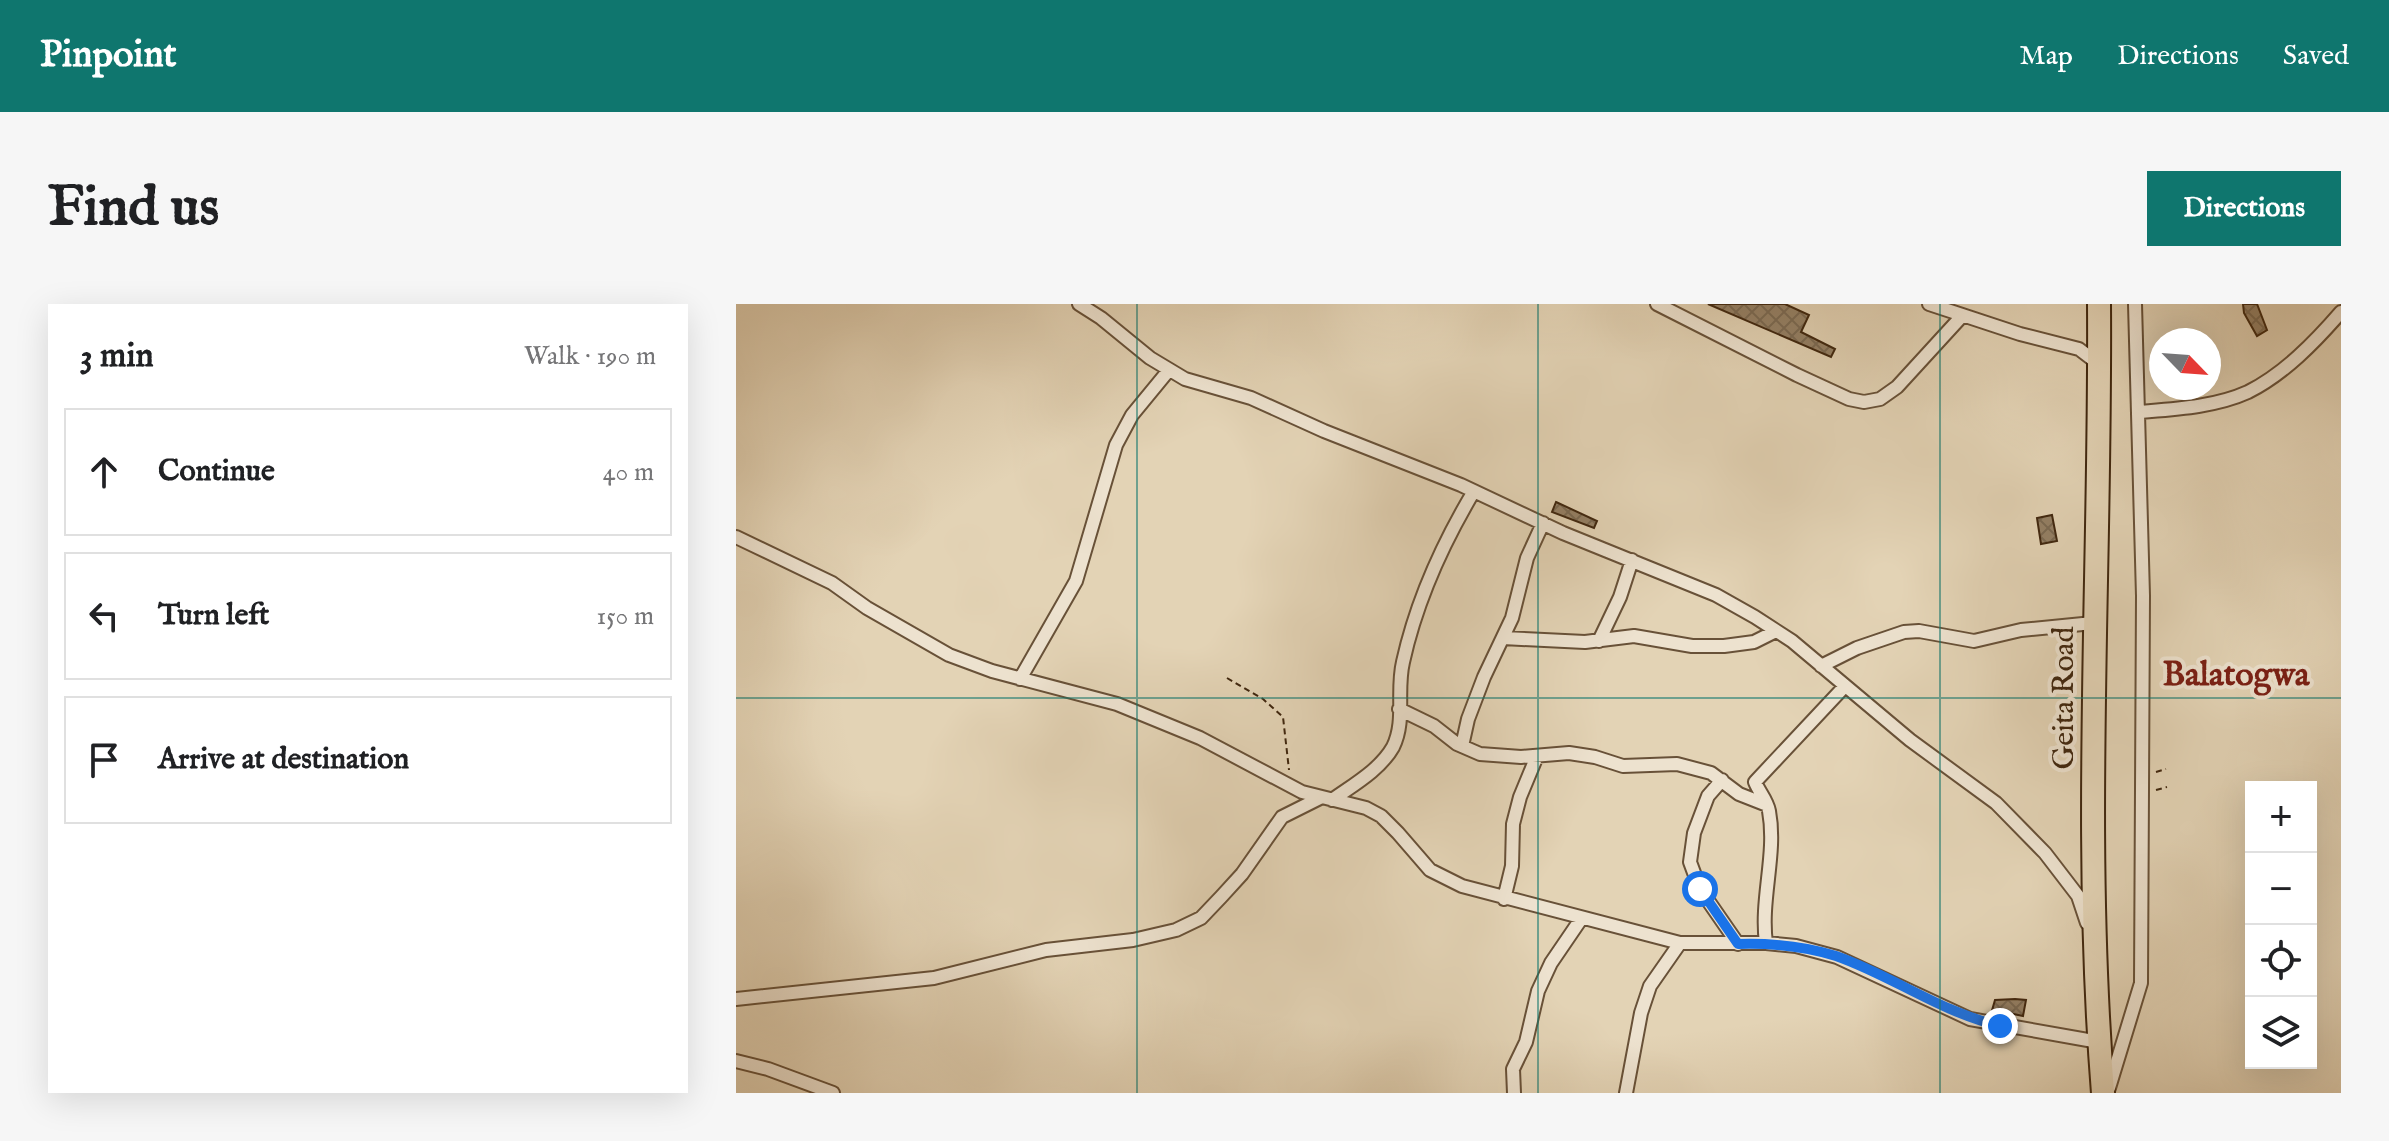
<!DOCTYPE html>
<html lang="en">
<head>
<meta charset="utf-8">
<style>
	:root { --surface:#fff; --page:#f6f6f6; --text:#202124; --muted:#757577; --line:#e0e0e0; --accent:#0f766e }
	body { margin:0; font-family:"IM FELL English",serif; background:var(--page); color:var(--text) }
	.controls { position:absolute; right:24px; bottom:24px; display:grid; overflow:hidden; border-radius:0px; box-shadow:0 8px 32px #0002 }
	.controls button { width:72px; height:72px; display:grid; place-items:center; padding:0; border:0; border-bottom:2px solid var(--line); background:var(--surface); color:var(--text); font:40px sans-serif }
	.compass { position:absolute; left:1413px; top:24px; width:72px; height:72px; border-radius:50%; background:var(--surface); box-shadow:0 8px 32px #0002; rotate:115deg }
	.stop { position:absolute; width:24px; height:24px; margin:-18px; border:6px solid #1a73e8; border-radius:50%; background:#fff }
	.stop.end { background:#1a73e8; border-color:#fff; box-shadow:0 2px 8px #0008 }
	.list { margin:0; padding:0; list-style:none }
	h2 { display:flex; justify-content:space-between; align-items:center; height:104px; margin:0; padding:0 32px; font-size:34px }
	h2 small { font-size:26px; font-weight:400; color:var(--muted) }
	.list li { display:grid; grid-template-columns:52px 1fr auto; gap:24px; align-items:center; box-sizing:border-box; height:128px; margin:0 16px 16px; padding:0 16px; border:2px solid var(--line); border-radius:0px }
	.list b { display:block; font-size:30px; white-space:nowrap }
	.list em { font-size:26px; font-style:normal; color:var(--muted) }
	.icon { flex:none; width:44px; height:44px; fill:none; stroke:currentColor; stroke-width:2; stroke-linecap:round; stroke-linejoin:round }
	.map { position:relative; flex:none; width:1605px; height:789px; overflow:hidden; border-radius:0px }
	header { display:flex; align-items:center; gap:48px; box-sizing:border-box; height:112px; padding:0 40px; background:var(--accent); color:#fff }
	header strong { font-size:38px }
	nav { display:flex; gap:44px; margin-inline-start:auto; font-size:28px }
	.intro { display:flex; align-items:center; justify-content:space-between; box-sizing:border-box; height:192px; padding:0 48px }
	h1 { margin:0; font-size:56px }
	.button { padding:20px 36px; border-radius:0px; background:var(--accent); color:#fff; font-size:28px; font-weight:700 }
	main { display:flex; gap:48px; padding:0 48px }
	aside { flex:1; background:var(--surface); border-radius:0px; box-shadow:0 8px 32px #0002 }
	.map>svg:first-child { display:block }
	.building { fill:url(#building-cross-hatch); stroke:#3f260e; stroke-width:2 }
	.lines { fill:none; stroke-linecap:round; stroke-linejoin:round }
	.street-casing { stroke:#685138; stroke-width:16 }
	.highway-casing { stroke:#3f260e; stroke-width:26 }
	.path { stroke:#3f260e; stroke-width:2; stroke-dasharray:6 4; stroke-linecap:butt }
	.street { stroke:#ede2cf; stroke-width:12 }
	.highway { stroke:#e3d3b5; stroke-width:22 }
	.route { stroke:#1a73e8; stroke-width:10 }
	.grid { fill:none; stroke:#0f766e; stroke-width:2; stroke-opacity:0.55 }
	.labels { text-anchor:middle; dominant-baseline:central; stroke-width:8; stroke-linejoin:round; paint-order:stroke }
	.street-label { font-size:30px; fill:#3f260e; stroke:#ede2cf }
	.quarter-label { font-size:34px; font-weight:bold; fill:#7a1f14; stroke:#ede2cf }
</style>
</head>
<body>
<header>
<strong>Pinpoint</strong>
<nav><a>Map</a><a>Directions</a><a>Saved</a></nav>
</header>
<div class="intro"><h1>Find us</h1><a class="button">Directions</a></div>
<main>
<aside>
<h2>3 min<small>Walk · 190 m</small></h2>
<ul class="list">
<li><svg class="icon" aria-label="ahead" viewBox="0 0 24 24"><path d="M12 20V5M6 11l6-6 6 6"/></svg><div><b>Continue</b></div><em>40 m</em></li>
<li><svg class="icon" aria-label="left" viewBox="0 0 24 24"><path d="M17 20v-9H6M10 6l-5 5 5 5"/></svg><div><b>Turn left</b></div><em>150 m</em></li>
<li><svg class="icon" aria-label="arrive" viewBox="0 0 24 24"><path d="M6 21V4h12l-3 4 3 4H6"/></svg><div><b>Arrive at destination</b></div></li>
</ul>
</aside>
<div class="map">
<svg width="1605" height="789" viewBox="0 0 1605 789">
	<defs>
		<pattern id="building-cross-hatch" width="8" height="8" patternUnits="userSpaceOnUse" patternTransform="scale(2)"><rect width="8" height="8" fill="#948065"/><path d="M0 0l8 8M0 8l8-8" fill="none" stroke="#7a6952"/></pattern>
	</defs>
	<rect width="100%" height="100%" fill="#e3d3b5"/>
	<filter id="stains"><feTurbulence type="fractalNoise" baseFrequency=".0025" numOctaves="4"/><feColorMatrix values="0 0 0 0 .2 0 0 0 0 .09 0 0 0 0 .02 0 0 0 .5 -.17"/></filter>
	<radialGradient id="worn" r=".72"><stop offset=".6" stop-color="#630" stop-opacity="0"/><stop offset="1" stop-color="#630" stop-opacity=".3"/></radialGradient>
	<path class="building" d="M972,0H1049L1073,11L1065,28L1099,45L1095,53Z
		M1507,0H1521L1531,26L1521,32L1508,9Z
		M820,198L861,217L858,224L816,208Z
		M1316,211L1321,237L1305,240L1301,214Z
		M1279,695L1290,696L1287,712L1268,708V712L1255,710L1259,696Z"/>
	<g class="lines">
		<defs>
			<path id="street" d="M343,0L365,14L414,54L449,75L515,94L588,127L725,181L827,229L980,291L1019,313L1056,337L1174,436L1260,499L1309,549L1342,592L1351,619
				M921,0L1061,71L1113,95L1128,98L1144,95L1161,83L1226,12
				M1193,0L1284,30L1343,45L1364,61
				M1403,108C1439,105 1479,103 1512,88C1548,70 1579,38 1605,8
				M0,233L96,279L131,304L213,351L256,367L381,400L464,434L566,488L630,504L645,512L662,529L694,566L726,582L944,639H1030L1060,642L1101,653L1234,715L1363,738
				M767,334L849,338L898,332L956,342H988L1018,338L1040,327
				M863,337L884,293L896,256
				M1085,362L1121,344L1168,328L1183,327L1238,337L1285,326L1357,319L1360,325
				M284,375L340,277L380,141L396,111L433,66
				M663,405L698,422L721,440L744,450L785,453L833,449L859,453L887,462L941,460L975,469L1003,490L1031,501
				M726,442L732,415L748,373L776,314L791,254L807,219
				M986,476L972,492L958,529L954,558L964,585L1002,640
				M596,496C617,481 644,466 657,443C670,417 660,387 667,358C680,299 707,239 738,187
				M768,595L776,562L777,520L784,493L801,452
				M1030,639C1024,595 1041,550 1033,507C1031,496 1023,488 1019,478L1109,382
				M0,695L198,674L310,646L397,636L440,626L465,614L485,593L506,570L546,513L584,494
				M0,757L32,765L97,789
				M1373,784L1405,679L1407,292L1399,0
				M778,789L777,765L790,738L802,687L815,659L845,615
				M890,789L905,709L914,682L944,639"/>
			<path id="highway" d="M1363,0C1365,263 1346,527 1367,789"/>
		</defs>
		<use href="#street" class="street-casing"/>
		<use href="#highway" class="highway-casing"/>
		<path class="path" d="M491,374L527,395L547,413L553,466
			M1420,468L1430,465
			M1420,486L1431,483"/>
		<use href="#street" class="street"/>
		<use href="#highway" class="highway"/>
	</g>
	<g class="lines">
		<path class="route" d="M964,585L1002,640C1035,639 1068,642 1100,652C1157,672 1202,707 1264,722"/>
	</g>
	<path class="grid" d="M401,0V789M802,0V789M1204,0V789M0,394H1605"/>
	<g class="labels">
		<g class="street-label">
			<text transform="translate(1329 394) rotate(-90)">Geita Road</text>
		</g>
		<g class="quarter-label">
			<text x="1500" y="371">Balatogwa</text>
		</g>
	</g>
	<rect width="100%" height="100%" filter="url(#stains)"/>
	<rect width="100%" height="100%" fill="url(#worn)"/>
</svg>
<div class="controls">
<button>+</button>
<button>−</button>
<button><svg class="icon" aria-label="locate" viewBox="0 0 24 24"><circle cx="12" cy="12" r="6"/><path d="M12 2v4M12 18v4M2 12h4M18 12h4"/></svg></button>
<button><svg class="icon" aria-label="layers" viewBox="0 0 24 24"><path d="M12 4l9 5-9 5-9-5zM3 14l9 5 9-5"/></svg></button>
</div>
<svg class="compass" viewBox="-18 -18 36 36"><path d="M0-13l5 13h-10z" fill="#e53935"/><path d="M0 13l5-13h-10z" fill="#757577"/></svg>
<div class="stop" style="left:964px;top:585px"></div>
<div class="stop end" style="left:1264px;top:722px"></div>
</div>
</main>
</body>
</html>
